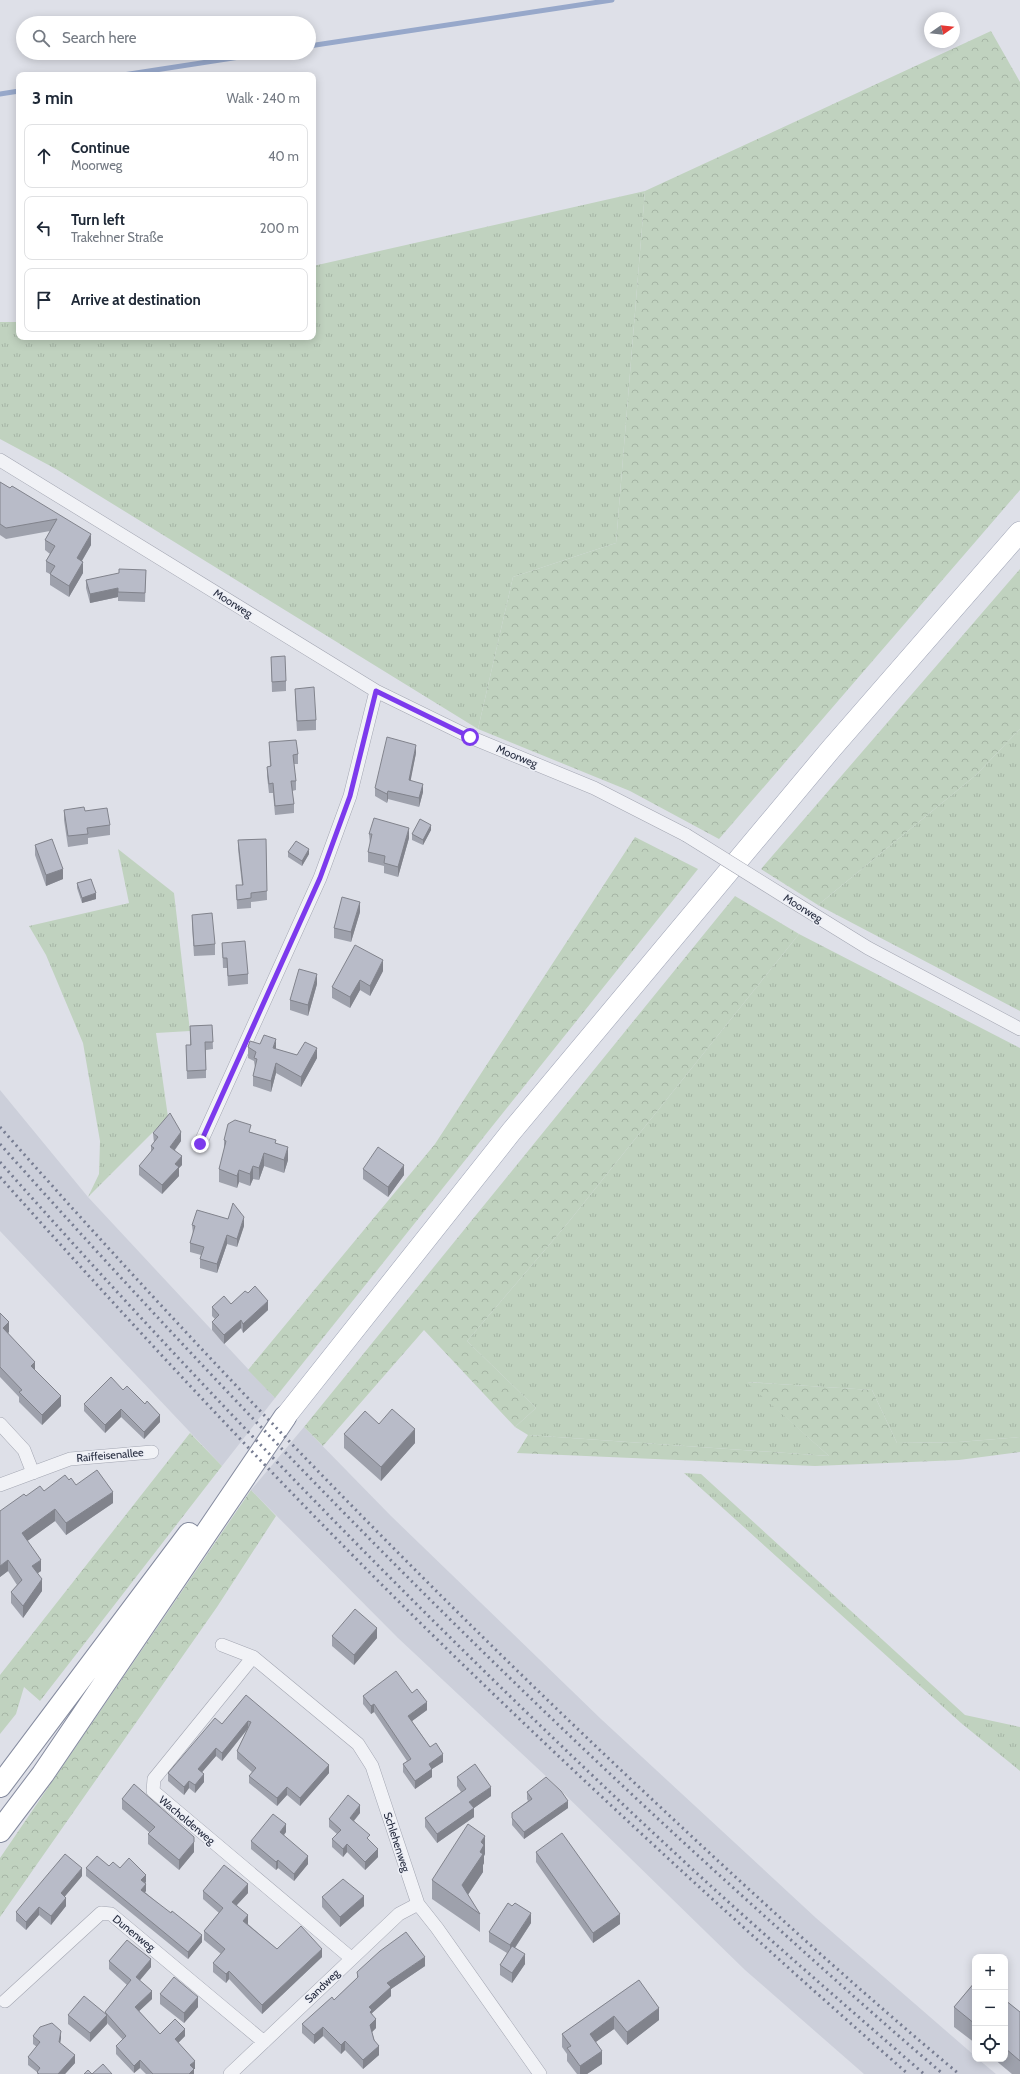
<!DOCTYPE html>
<html lang="en">
<head>
<meta charset="utf-8">
<style>
	:root { --surface:#fff; --page:#f2f2f3; --text:#1f2937; --muted:#747a83; --line:#e0e1e3 }
	body { margin:0; font-family:Cabin,sans-serif; background:var(--page); color:var(--text) }
	.controls { position:absolute; right:12px; bottom:12px; display:grid; overflow:hidden; border-radius:8px; box-shadow:0 2px 10px #0003 }
	.controls button { width:36px; height:36px; display:grid; place-items:center; padding:0; border:0; border-bottom:1px solid var(--line); background:var(--surface); color:var(--text); font:20px sans-serif }
	.compass { position:absolute; left:924px; top:12px; width:36px; height:36px; border-radius:50%; background:var(--surface); box-shadow:0 2px 10px #0003; rotate:76deg }
	.stop { position:absolute; width:12px; height:12px; margin:-9px; border:3px solid #7c3aed; border-radius:50%; background:#fff }
	.stop.end { background:#7c3aed; border-color:#fff; box-shadow:0 1px 4px #0008 }
	.list { margin:0; padding:0; list-style:none }
	h2 { display:flex; justify-content:space-between; align-items:center; height:52px; margin:0; padding:0 16px; font-size:17px }
	h2 small { font-size:13px; font-weight:400; color:var(--muted) }
	.list li { display:grid; grid-template-columns:26px 1fr auto; gap:12px; align-items:center; box-sizing:border-box; height:64px; margin:0 8px 8px; padding:0 8px; border:1px solid var(--line); border-radius:8px }
	.list b { display:block; font-size:15px; white-space:nowrap }
	.list p { margin:0; font-size:13px; white-space:nowrap; color:var(--muted) }
	.list em { font-size:13px; font-style:normal; color:var(--muted) }
	.icon { flex:none; width:22px; height:22px; fill:none; stroke:currentColor; stroke-width:2; stroke-linecap:round; stroke-linejoin:round }
	.map { position:relative; flex:none; width:1020px; height:2074px; overflow:hidden }
	.search { position:absolute; background:var(--surface); box-shadow:0 2px 10px #0003; left:16px; top:16px; width:300px; height:44px; display:flex; align-items:center; gap:10px; box-sizing:border-box; padding:0 14px; border-radius:22px; color:var(--muted); font-size:15px }
	.panel { position:absolute; background:var(--surface); box-shadow:0 2px 10px #0003; left:16px; top:72px; width:300px; height:268px; border-radius:8px }
	.map>svg:first-child { display:block }
	.built { fill:#cccfda }
	.grass { fill:url(#grass-tufts) }
	.forest { fill:url(#forest-crowns) }
	.lines { fill:none; stroke-linecap:round; stroke-linejoin:round }
	.stream { stroke:#97a8ca; stroke-width:5 }
	.street-casing { stroke:#a3a6b2; stroke-width:14 }
	.primary-casing { stroke:#9da2b4; stroke-width:22 }
	.highway-casing { stroke:#858b9f; stroke-width:24 }
	.street { stroke:#f1f2f6; stroke-width:13 }
	.primary { stroke:#fff; stroke-width:21 }
	.highway { stroke:#fff; stroke-width:22 }
	.rail { stroke:#777d92; stroke-width:3; stroke-dasharray:2 4; stroke-linecap:butt }
	.street-bridge-casing { stroke:#a3a6b2; stroke-width:14; stroke-linecap:butt }
	.street-bridge { stroke:#f1f2f6; stroke-width:13 }
	.wall { fill:#9ea1ac }
	.shaded-wall { fill:#81838c }
	.building { fill:#b8bbc8; stroke:#81838c }
	.route { stroke:#7c3aed; stroke-width:5 }
	.labels { text-anchor:middle; dominant-baseline:central; stroke-width:3; stroke-linejoin:round; paint-order:stroke }
	.street-label { font-size:11px; fill:#262c3f; stroke:#edeff6 }
</style>
</head>
<body>
<div class="map">
<svg width="1020" height="2074" viewBox="0 0 1020 2074">
	<defs>
		<pattern id="grass-tufts" width="24" height="20" patternUnits="userSpaceOnUse"><rect width="24" height="20" fill="#c0d2bf"/><path d="M3 7l-1-3M5 7V3M7 7l1-3M15 17l-1-3M17 17v-4M19 17l1-3" fill="none" stroke="#a5b4a5"/></pattern>
		<pattern id="forest-crowns" width="20" height="18" patternUnits="userSpaceOnUse"><rect width="20" height="18" fill="#c0d2bf"/><path d="M2 6a3 3 0 1 1 6 0M12 15a3 3 0 1 1 6 0" fill="none" stroke="#a5b4a5"/></pattern>
	</defs>
	<rect width="100%" height="100%" fill="#dee0e8"/>
	<path class="built" d="M0,1090L88,1197L275,1398L222,1466L0,1231Z
		M304,1427L391,1516L601,1719L816,1918L975,2056V2059H978L996,2074H864L745,1970L550,1780L398,1638L251,1490Z"/>
	<path class="grass" d="M645,191L616,543L513,577L478,729L56,469L0,439V322H19V337H313V266Z
		M1020,729V1011L818,905L976,775Z
		M118,849L174,893L190,1031L156,1033L168,1117L88,1197L99,1174L100,1141L83,1043L46,955L29,926L129,903Z
		M799,934L1020,1048V1437L959,1442L897,1443L872,1390L747,1382L829,1456L528,1435L515,1427L536,1408L467,1341L567,1224Z
		M684,1473L701,1474L965,1715L1020,1727V1771L961,1723Z"/>
	<path class="forest" d="M991,31L1020,82V490L719,839L630,791L478,729L513,577L616,543L645,191Z
		M1020,569V729L976,775L818,905L761,869Z
		M635,837L698,869L275,1398L248,1370L435,1144Z
		M735,896L799,934L567,1224L467,1341L536,1408L515,1427L424,1330L323,1446L304,1427Z
		M746,1382L872,1390L897,1443L959,1442L1020,1437V1452L959,1460L815,1466L517,1453L528,1435L829,1456Z
		M190,1433L222,1466L40,1701L24,1687L16,1714L0,1734V1675Z
		M251,1490L276,1516L217,1607L0,1917V1858Z"/>
	<g class="lines">
		<path class="stream" d="M309,46L612,0
			M123,75L266,53
			M0,94L19,91"/>
		<defs>
			<path id="street" d="M0,460L376,691L470,737L594,788L686,835
				M787,898L868,948L1020,1029
				M200,1144L320,878L350,796L376,691
				M0,1424L24,1450L33,1473
				M0,1485L70,1459L152,1452
				M222,1645L253,1657L358,1744L372,1766L418,1904L437,1928L540,2074
				M253,1657L154,1779L153,1791L351,1958
				M5,2001L101,1913L111,1914L264,2042
				M230,2074L399,1914L418,1904"/>
			<path id="primary" d="M285,1417L511,1132L831,749L1020,532"/>
			<path id="highway" d="M0,1786L189,1534
				M0,1831L43,1774L285,1417"/>
		</defs>
		<use href="#street" class="street-casing"/>
		<use href="#primary" class="primary-casing"/>
		<use href="#highway" class="highway-casing"/>
		<use href="#street" class="street"/>
		<use href="#primary" class="primary"/>
		<use href="#highway" class="highway"/>
		<path class="rail" d="M0,1127C208,1363 426,1588 656,1803C755,1896 855,1987 959,2074
			M0,1144C236,1409 485,1664 749,1902C813,1960 877,2018 943,2074
			M0,1162C218,1408 448,1643 689,1866C766,1937 845,2005 924,2074
			M0,1177C145,1340 294,1500 450,1652C599,1797 752,1937 908,2074"/>
		<defs>
			<path id="street-bridge" d="M686,835L787,898"/>
		</defs>
		<use href="#street-bridge" class="street-bridge-casing"/>
		<use href="#street-bridge" class="street-bridge"/>
	</g>
	<path class="wall" d="M0,482L10,488L12,486L91,545L82,561L83,573L69,597L50,585V574L46,572V561L50,554L45,550V540L50,531L6,539L0,535Z
		M146,570L145,602L118,601V597L90,603L86,588V580Z
		M271,657L286,681V691L272,692Z
		M295,689L316,720V730L297,731L295,699Z
		M269,742L298,754V764H294L296,781V790L292,791L294,804V813L275,815L273,793H269L267,776V767L270,766Z
		M416,753L410,781L423,792L419,807L388,799L387,803L375,796V788Z
		M64,810L85,811L110,825V835L88,838V844L68,847L64,820Z
		M431,830L423,845L412,840V834Z
		M369,834L409,838L398,877L384,873V866L368,862V852L370,844Z
		M266,839L267,900L251,902V908L237,909L236,885H242L238,849V840Z
		M35,845L63,879L46,886L35,855Z
		M288,852L309,854L302,866L288,857Z
		M77,883L96,899L82,903L77,888Z
		M360,912L351,942L334,938V928Z
		M192,915L215,944V955L194,956L192,925Z
		M222,943L248,974V984L228,986L227,968H223Z
		M383,971L370,996L360,990L350,1008L332,998V987Z
		M317,984L308,1016L290,1010V1000Z
		M212,1025L213,1049L206,1050V1078L187,1079L186,1045H190V1026Z
		M248,1047L276,1049L297,1055L317,1058L301,1087L276,1073L271,1092L253,1086V1076L255,1068L254,1061L248,1058Z
		M251,1132L276,1143L288,1160L284,1173L264,1166L259,1180L253,1179L250,1186L239,1182L237,1188L219,1182V1169L224,1152V1140Z
		M153,1133L181,1141L175,1150L182,1165L179,1168V1176L162,1194L139,1175V1166L151,1152V1146L154,1143Z
		M363,1169L404,1175L388,1197L363,1179Z
		M192,1225L244,1226L237,1247L227,1244L217,1273L200,1268V1259L201,1255L190,1252V1243L193,1234Z
		M248,1293L268,1310L243,1333L241,1328L224,1344L212,1330V1322L215,1319L212,1316V1307L231,1304Z
		M0,1313L9,1332L8,1333L61,1406L42,1425L19,1402V1397L0,1377Z
		M123,1390L160,1422L144,1439L121,1417L105,1433L84,1411V1404Z
		M379,1424L415,1443L381,1481L344,1448V1434Z
		M69,1480L76,1485L113,1503L66,1535L55,1521L27,1541L41,1571L38,1573L42,1591L23,1618L11,1603V1592L17,1585L8,1571L0,1577L26,1496L44,1491Z
		M332,1636L377,1638L354,1665L332,1646Z
		M412,1693L427,1710L412,1721L430,1747L443,1762L432,1769V1777L415,1789L403,1772V1764L407,1761L374,1712L371,1714L363,1704V1696Z
		M246,1695L329,1773L300,1806L287,1795L277,1806L249,1783V1776L252,1772L237,1759V1751L247,1730L222,1761L216,1756L201,1772L204,1782L195,1793L189,1788L184,1795L168,1781V1773L222,1724Z
		M457,1777L491,1796L474,1808V1817L437,1843L425,1827V1818L461,1792L457,1786Z
		M527,1792L568,1808L524,1839L512,1825V1813L528,1801L527,1799Z
		M122,1799L194,1852L179,1870L148,1844V1834L150,1833L122,1809Z
		M360,1813L354,1821L370,1841L378,1857L365,1870L347,1852L343,1857L332,1847V1839L337,1834L329,1827V1819Z
		M286,1832L284,1835L308,1864L294,1881L278,1868L276,1870L251,1849V1841Z
		M536,1852L620,1924L593,1943L536,1862Z
		M485,1854L484,1856V1863L483,1865V1872L468,1895L480,1914V1932L432,1899V1880Z
		M109,1866L146,1882L145,1883L146,1891L145,1892L202,1942L188,1959L86,1876V1868Z
		M82,1876L65,1896L66,1906L51,1925L39,1915L26,1930L16,1921V1912Z
		M203,1891L248,1893L237,1905L248,1924L277,1949L322,1957L262,2014L229,1979L226,1983L213,1972V1963L221,1954L204,1940V1931L219,1913L203,1899Z
		M322,1897L364,1906L340,1927L322,1907Z
		M531,1923L515,1948L525,1964L512,1983L500,1975V1965L507,1953L489,1942V1932Z
		M109,1961L151,1967L139,1980L152,1999L139,2011L160,2034L185,2036L178,2043L195,2069H194V2074H146L140,2068L134,2073L116,2054V2046L123,2040L107,2023V2024L90,2042L68,2024V2015L105,2013L127,1985L109,1969Z
		M425,1966L391,1989V1996L372,2013L376,2028L372,2032L379,2055L363,2069L345,2050L341,2054L323,2036L314,2044L302,2033V2024L334,2000L357,1978V1972Z
		M639,1980L659,2020L627,2045L614,2029L596,2042L602,2064L587,2074H577L567,2061V2054L562,2047V2034Z
		M975,1982V2043L954,2027V2007Z
		M160,1994L198,2007L184,2023L160,2004Z
		M1005,2000L1020,2012V2074H1012L994,2059H1005Z
		M33,2036L61,2038L60,2043L75,2063L65,2074H37V2072L28,2065V2057L37,2047L33,2044Z"/>
	<path class="shaded-wall" d="M91,534V545L77,569V558Z
		M83,562V573L69,597V586Z
		M118,588V597L90,603V594Z
		M416,745V753L409,789V780Z
		M423,784V792L419,807V798Z
		M388,791V799L387,803V794Z
		M431,825V830L423,845V840Z
		M409,828V838L398,877V867Z
		M309,849V854L302,866V861Z
		M63,869V879L46,886V875Z
		M96,893V899L82,903V898Z
		M360,902V912L351,942V932Z
		M383,960V971L370,996V986Z
		M317,974V984L308,1016V1005Z
		M360,980V990L350,1008V997Z
		M276,1039V1049L273,1048Z
		M317,1048V1058L301,1087V1077Z
		M276,1063V1073L271,1092V1081Z
		M181,1132V1141L170,1156V1147Z
		M288,1147V1160L284,1173V1160Z
		M264,1153V1166L259,1180V1168Z
		M182,1156V1165L179,1168V1176L162,1194V1185L175,1164Z
		M404,1165V1175L388,1197V1187Z
		M253,1166V1179L250,1186V1174Z
		M239,1170V1182L237,1188V1176Z
		M244,1217V1226L237,1247V1239Z
		M227,1235V1244L217,1273V1264Z
		M268,1301V1310L243,1333V1324Z
		M241,1320V1328L224,1344V1335Z
		M9,1322V1332L3,1338V1328Z
		M35,1362V1372L31,1366Z
		M61,1396V1406L42,1425V1415Z
		M121,1409V1417L105,1433V1425Z
		M160,1415V1422L144,1439V1432Z
		M415,1429V1443L381,1481V1467Z
		M113,1492V1503L66,1535V1523Z
		M55,1509V1521L22,1545V1533Z
		M8,1560V1571L0,1577V1566Z
		M41,1560V1571L32,1577V1566Z
		M42,1579V1591L23,1618V1606Z
		M377,1628V1638L354,1665V1655Z
		M427,1702V1710L408,1724V1716Z
		M374,1704V1712L371,1714V1706Z
		M248,1721V1728L222,1761V1753Z
		M216,1748V1756L198,1777V1769Z
		M443,1754V1762L432,1769V1777L415,1789V1781L429,1764Z
		M329,1765V1773L300,1806V1798Z
		M204,1774V1782L195,1793V1785Z
		M189,1781V1788L184,1795V1787Z
		M287,1787V1795L277,1806V1798Z
		M491,1787V1796L474,1808V1817L437,1843V1834L469,1802Z
		M568,1801V1808L524,1839V1832Z
		M360,1805V1813L350,1825V1818Z
		M286,1824V1832L280,1840V1832Z
		M485,1836V1854L484,1856V1863L483,1865V1872L463,1902L462,1885L480,1852L481,1842Z
		M194,1842V1852L179,1870V1860Z
		M347,1844V1852L343,1857V1849Z
		M378,1849V1857L365,1870V1862Z
		M308,1856V1864L294,1881V1874Z
		M278,1860V1868L276,1870V1862Z
		M82,1868V1876L61,1901V1893Z
		M146,1875V1882L141,1887V1880Z
		M146,1884V1891L141,1897V1890Z
		M248,1884V1893L232,1910V1902Z
		M364,1896V1906L340,1927V1917Z
		M66,1898V1906L51,1925V1916Z
		M39,1907V1915L26,1930V1922Z
		M531,1913V1923L510,1955V1945Z
		M620,1914V1924L593,1943V1933Z
		M248,1915V1924L243,1929V1921Z
		M202,1935V1942L188,1959V1952Z
		M322,1949V1957L262,2014V2005Z
		M525,1954V1964L512,1983V1973Z
		M425,1957V1966L391,1989V1996L372,2013V2019L370,2021L369,2007L387,1983Z
		M151,1959V1967L136,1985V1977Z
		M229,1971V1979L226,1983V1974Z
		M152,1991V1999L135,2015V2007Z
		M198,1997V2007L184,2023V2013Z
		M659,2008V2020L627,2045V2032Z
		M107,2015V2024L90,2042V2033Z
		M614,2016V2029L590,2046V2034Z
		M376,2019V2028L370,2034V2025Z
		M323,2027V2036L314,2044V2035Z
		M185,2029V2036L175,2046V2039Z
		M61,2031V2038L59,2049V2042Z
		M345,2041V2050L341,2054V2045Z
		M379,2046V2055L363,2069V2060Z
		M602,2051V2064L587,2074H580V2066Z
		M75,2055V2063L65,2074H58Z
		M140,2060V2068L134,2073V2066Z
		M195,2061V2069H194V2074H189L190,2065Z"/>
	<path class="building" d="M0,482L10,488L12,486L91,534L77,558L83,562L69,586L50,574L55,566L46,561L55,546L45,540L57,519L6,528L0,524Z
		M119,569L146,570L145,593L118,592V588L90,594L86,580L119,573Z
		M285,656L286,681L272,682L271,657Z
		M314,687L316,720L297,721L295,689Z
		M387,737L416,745L409,780L423,784L419,798L388,791L387,794L375,788Z
		M296,740L298,754L293,755L296,781H291L294,804L275,806L273,783L269,784L267,767L271,766L269,742Z
		M84,807L85,811L107,808L110,825L87,828L88,834L68,836L64,810Z
		M374,818L409,828L398,867L384,863L385,856L368,852L372,834H369Z
		M420,819L431,825L423,840L412,834Z
		M52,839L63,869L46,875L35,845Z
		M266,839L267,891L251,893V898L237,900L236,885H243L238,840Z
		M296,841L309,849L302,861L288,852Z
		M91,879L96,893L82,898L77,883Z
		M342,897L360,902L351,932L334,928Z
		M212,913L215,944L194,946L192,915Z
		M245,941L248,974L228,976L227,958H223L222,943Z
		M355,945L383,960L370,986L360,980L350,997L332,987Z
		M299,969L317,974L308,1005L290,1000Z
		M212,1025L213,1042H205L206,1070L187,1071L186,1045H191L190,1026Z
		M264,1035L276,1039L273,1048L297,1055L305,1042L317,1048L301,1077L276,1063L271,1081L253,1076L257,1059L254,1058L256,1052L248,1047L250,1041L260,1044Z
		M170,1113L181,1132L170,1147L182,1156L175,1164L179,1167L162,1185L139,1166L154,1148L151,1146L158,1137L153,1133Z
		M235,1120L251,1125L249,1132L276,1140L275,1143L288,1147L284,1160L264,1153L259,1168L253,1166L250,1174L239,1170L237,1176L219,1169L226,1141L224,1140L228,1124Z
		M378,1147L404,1165L388,1187L363,1169Z
		M233,1203L244,1217L237,1239L227,1235L217,1264L200,1259L204,1247L190,1243L195,1226L192,1225L197,1210L228,1219Z
		M255,1286L268,1301L243,1324L241,1320L224,1335L212,1322L219,1315L212,1307L224,1296L231,1304L245,1291L248,1293Z
		M0,1313L9,1322L3,1328L35,1362L31,1366L61,1396L42,1415L19,1392L22,1390L0,1367Z
		M111,1377L123,1390L127,1386L145,1404L147,1401L160,1415L144,1432L121,1409L105,1425L84,1404Z
		M392,1409L415,1429L381,1467L344,1434L365,1411L379,1424Z
		M97,1470L113,1492L66,1523L55,1509L22,1533L41,1560L32,1566L42,1579L23,1606L11,1592L22,1580L8,1560L0,1566V1511L24,1494L26,1496L40,1486L44,1491L65,1475L69,1480L71,1478L76,1485Z
		M355,1609L377,1628L354,1655L332,1636Z
		M396,1671L412,1693L417,1689L427,1702L408,1716L430,1747L436,1743L443,1754L429,1764L432,1769L415,1781L403,1764L411,1759L374,1704L371,1706L363,1696Z
		M246,1695L329,1765L300,1798L287,1787L277,1798L249,1776L256,1768L237,1751L251,1722L248,1721L222,1753L216,1748L198,1769L204,1774L195,1785L189,1781L184,1787L168,1773L215,1718L222,1724Z
		M475,1764L491,1787L469,1802L474,1808L437,1834L425,1818L466,1789L457,1777Z
		M546,1777L561,1791L568,1801L524,1832L512,1818V1813L532,1799L527,1792Z
		M134,1784L194,1837V1842L179,1860L148,1834L155,1827L122,1799Z
		M348,1795L360,1805L350,1818L370,1835L367,1838L378,1849L365,1862L347,1844L343,1849L332,1839L341,1830L329,1819Z
		M273,1814L286,1824L280,1832L308,1856L294,1874L278,1860L276,1862L251,1841Z
		M468,1824L485,1836L481,1842L484,1845L480,1852L483,1854L462,1885L480,1914L432,1880Z
		M562,1833L620,1914L593,1933L536,1852Z
		M65,1854L82,1868L61,1893L66,1898L51,1916L39,1907L26,1922L16,1912Z
		M97,1856L109,1866L113,1862L120,1868L129,1858L146,1875L141,1880L146,1884L141,1890L171,1913L172,1911L202,1935L188,1952L86,1868Z
		M224,1865L248,1884L232,1902L248,1915L243,1921L277,1949L301,1926L322,1949L262,2005L229,1971L226,1974L213,1963L225,1949L204,1931L223,1908L203,1891Z
		M343,1879L364,1896L340,1917L322,1897Z
		M508,1903L512,1906L515,1903L531,1913L510,1945L489,1932Z
		M406,1932L425,1957L387,1983L391,1987L369,2007L372,2010L370,2012L376,2019L370,2025L374,2040L379,2046L363,2060L345,2041L341,2045L323,2027L314,2035L302,2024L332,1997L334,2000L358,1977L357,1972L380,1951Z
		M127,1940L151,1959L136,1977L152,1991L135,2007L160,2034L175,2019L185,2029L175,2039L195,2061L190,2065L194,2069L189,2074H153L140,2060L134,2066L116,2046L126,2036L105,2012L131,1980L109,1961Z
		M512,1946L525,1954L512,1973L500,1965Z
		M174,1977L198,1997L184,2013L160,1994Z
		M639,1980L659,2008L627,2032L614,2016L590,2034L602,2051L580,2066L567,2048L571,2046L562,2034Z
		M975,1982V2024L954,2007Z
		M84,1996L107,2015L90,2033L68,2015Z
		M1005,2000L1020,2012V2061L1005,2048Z
		M52,2023L61,2031L59,2042L75,2055L58,2074H39L37,2072L40,2068L28,2057L40,2042L33,2036L40,2027Z
		M103,2064L112,2074H92Z
		M88,2070L92,2074H84Z"/>
	<g class="lines">
		<path class="route" d="M200,1144L320,878L350,796L376,691L470,737"/>
	</g>
	<g class="labels">
		<g class="street-label">
			<text transform="translate(233 603) rotate(32)">Moorweg</text>
			<text transform="translate(517 756) rotate(22)">Moorweg</text>
			<text transform="translate(803 908) rotate(32)">Moorweg</text>
			<text transform="translate(110 1455) rotate(-5)">Raiffeisenallee</text>
			<text transform="translate(187 1820) rotate(40)">Wacholderweg</text>
			<text transform="translate(397 1842) rotate(72)">Schlehenweg</text>
			<text transform="translate(134 1933) rotate(39)">Dunenweg</text>
			<text transform="translate(322 1986) rotate(-44)">Sandweg</text>
		</g>
	</g>
</svg>
<div class="controls">
<button>+</button>
<button>−</button>
<button><svg class="icon" aria-label="locate" viewBox="0 0 24 24"><circle cx="12" cy="12" r="6"/><path d="M12 2v4M12 18v4M2 12h4M18 12h4"/></svg></button>
</div>
<svg class="compass" viewBox="-18 -18 36 36"><path d="M0-13l5 13h-10z" fill="#e53935"/><path d="M0 13l5-13h-10z" fill="#747a83"/></svg>
<div class="stop" style="left:470px;top:737px"></div>
<div class="stop end" style="left:200px;top:1144px"></div>
<div class="search"><svg class="icon" aria-label="search" viewBox="0 0 24 24"><circle cx="10" cy="10" r="6"/><path d="M15 15l6 6"/></svg>Search here</div>
<section class="panel">
<h2>3 min<small>Walk · 240 m</small></h2>
<ul class="list">
<li><svg class="icon" aria-label="ahead" viewBox="0 0 24 24"><path d="M12 20V5M6 11l6-6 6 6"/></svg><div><b>Continue</b><p>Moorweg</p></div><em>40 m</em></li>
<li><svg class="icon" aria-label="left" viewBox="0 0 24 24"><path d="M17 20v-9H6M10 6l-5 5 5 5"/></svg><div><b>Turn left</b><p>Trakehner Straße</p></div><em>200 m</em></li>
<li><svg class="icon" aria-label="arrive" viewBox="0 0 24 24"><path d="M6 21V4h12l-3 4 3 4H6"/></svg><div><b>Arrive at destination</b></div></li>
</ul>
</section>
</div>
</body>
</html>
